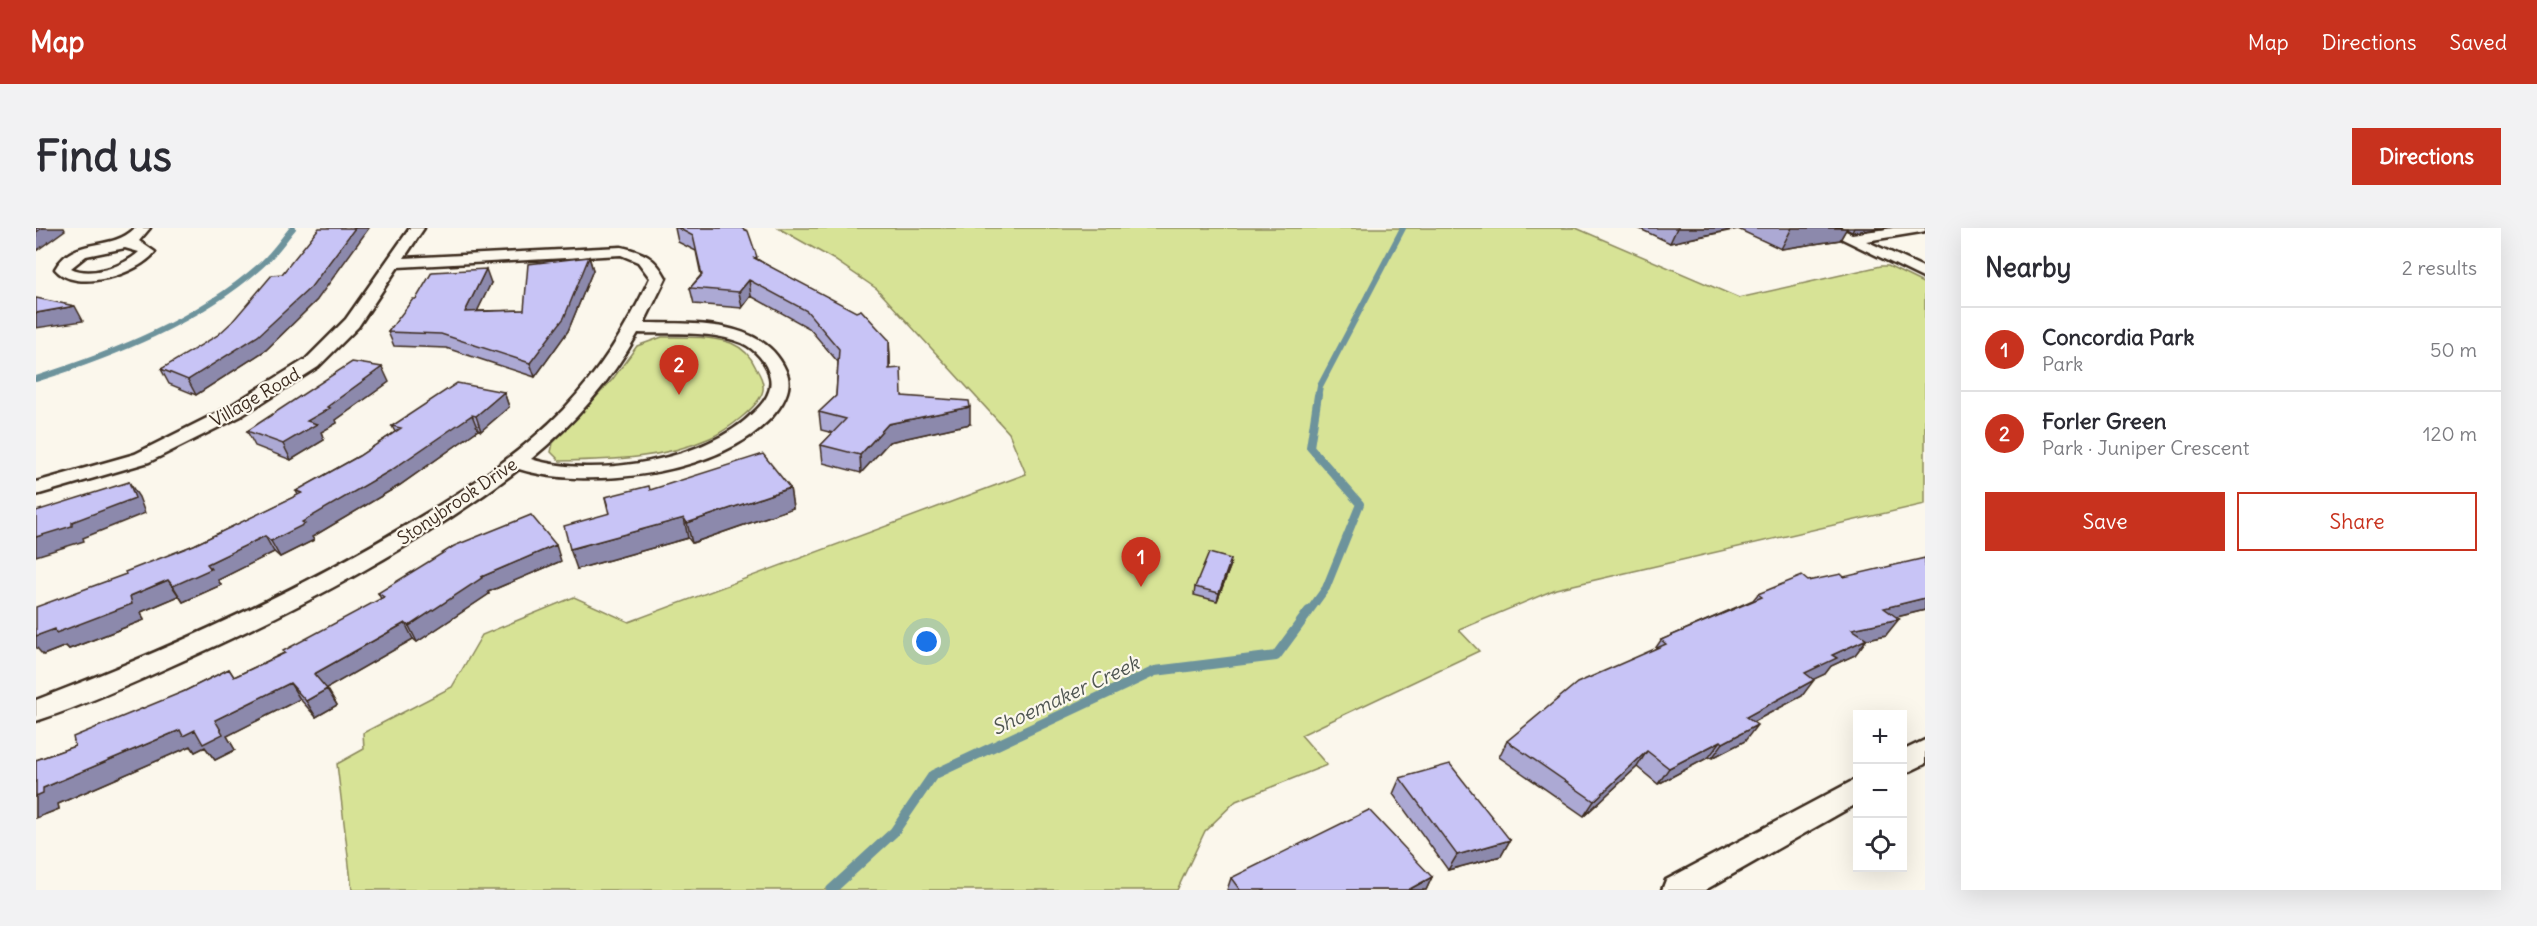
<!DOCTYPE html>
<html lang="en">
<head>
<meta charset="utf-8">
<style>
	:root { --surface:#fff; --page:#f2f2f3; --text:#2b2b33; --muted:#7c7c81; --line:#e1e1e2; --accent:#c8321e }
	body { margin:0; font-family:Delius,sans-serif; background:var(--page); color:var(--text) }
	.controls { position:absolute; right:18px; bottom:18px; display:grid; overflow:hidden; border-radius:0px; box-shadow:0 6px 24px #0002 }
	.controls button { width:54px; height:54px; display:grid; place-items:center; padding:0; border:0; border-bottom:2px solid var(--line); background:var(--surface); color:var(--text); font:30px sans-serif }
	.you { position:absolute; left:891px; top:414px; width:21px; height:21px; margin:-15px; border:4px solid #fff; border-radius:50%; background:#1a73e8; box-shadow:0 0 0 9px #1a73e833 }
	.badge { display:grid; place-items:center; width:39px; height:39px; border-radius:50%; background:var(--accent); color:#fff; font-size:20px; font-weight:700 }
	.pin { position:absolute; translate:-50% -50px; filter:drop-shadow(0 2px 3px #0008) }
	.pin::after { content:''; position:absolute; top:32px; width:21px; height:18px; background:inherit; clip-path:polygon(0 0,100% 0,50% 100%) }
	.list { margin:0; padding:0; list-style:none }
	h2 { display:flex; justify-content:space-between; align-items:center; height:78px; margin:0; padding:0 24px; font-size:26px }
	h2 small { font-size:20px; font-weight:400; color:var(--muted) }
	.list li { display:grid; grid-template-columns:39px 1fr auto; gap:18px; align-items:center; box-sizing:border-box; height:84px; padding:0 24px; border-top:2px solid var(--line) }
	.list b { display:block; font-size:22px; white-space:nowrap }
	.list p { margin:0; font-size:20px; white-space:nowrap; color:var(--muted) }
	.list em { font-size:20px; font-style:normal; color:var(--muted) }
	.actions { display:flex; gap:12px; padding:18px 24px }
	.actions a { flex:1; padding:14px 0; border:2px solid var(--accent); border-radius:0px; text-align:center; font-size:21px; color:var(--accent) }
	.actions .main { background:var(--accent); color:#fff }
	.icon { flex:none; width:33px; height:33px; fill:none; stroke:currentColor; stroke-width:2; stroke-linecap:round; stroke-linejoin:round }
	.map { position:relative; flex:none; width:1889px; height:662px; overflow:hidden; border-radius:0px }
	header { display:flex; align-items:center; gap:36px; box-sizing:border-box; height:84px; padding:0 30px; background:var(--accent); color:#fff }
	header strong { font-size:28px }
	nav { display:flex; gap:33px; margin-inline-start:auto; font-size:21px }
	.intro { display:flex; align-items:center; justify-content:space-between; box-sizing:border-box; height:144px; padding:0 36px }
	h1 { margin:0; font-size:42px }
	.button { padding:15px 27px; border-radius:0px; background:var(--accent); color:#fff; font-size:21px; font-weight:700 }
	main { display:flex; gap:36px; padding:0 36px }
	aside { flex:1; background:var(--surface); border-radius:0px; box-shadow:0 6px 24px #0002 }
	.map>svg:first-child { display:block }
	.green { fill:#d7e396; stroke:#89865a; stroke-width:1.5 }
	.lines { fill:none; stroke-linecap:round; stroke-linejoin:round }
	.stream-far2 { stroke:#6d939c; stroke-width:6 }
	.stream-far1 { stroke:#6d939c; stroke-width:8 }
	.stream { stroke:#6d939c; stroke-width:10 }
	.street-casing { stroke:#3b2a1e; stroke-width:5 }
	.street { fill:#fbf7ec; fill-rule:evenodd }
	.wall { fill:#aca9d4; stroke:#3b2a1e; stroke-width:1.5 }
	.shaded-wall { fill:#8c89ac; stroke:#3b2a1e; stroke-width:1.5 }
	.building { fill:#c8c4f6; stroke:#3b2a1e; stroke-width:1.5 }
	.labels { text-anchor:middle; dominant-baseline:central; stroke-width:4.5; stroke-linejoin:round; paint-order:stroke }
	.street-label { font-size:18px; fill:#3b2a1e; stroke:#fbf7ec }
	.water-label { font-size:20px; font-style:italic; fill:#505652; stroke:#fbf7ec }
</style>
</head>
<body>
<header>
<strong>Map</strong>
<nav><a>Map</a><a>Directions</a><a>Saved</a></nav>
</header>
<div class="intro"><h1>Find us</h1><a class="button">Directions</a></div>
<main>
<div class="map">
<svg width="1889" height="662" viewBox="0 0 1889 662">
	<rect width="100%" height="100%" fill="#fbf7ec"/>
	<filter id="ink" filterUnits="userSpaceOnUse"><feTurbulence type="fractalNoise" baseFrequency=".0167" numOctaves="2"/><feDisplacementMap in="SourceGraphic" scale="12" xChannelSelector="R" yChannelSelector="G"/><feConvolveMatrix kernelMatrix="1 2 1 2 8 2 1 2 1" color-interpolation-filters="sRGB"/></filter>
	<g filter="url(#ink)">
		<path class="green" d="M742,0H1540L1703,70L1845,38H1852L1889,56V276L1520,361L1423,402L1443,423L1265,507L1291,537L1200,573L1169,603L1141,662H316L301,536L328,521L327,505L416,459L446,407L538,369L593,394L990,246L973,205L841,61L797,31Z
			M626,109C648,109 673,108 695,115C707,120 715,128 720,140C724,147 728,154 727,162C724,179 689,203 674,210C627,231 575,232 524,233L515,224L517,215L576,152L601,118Z"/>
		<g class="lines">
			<path class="stream-far2" d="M0,151C78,126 162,93 224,38C237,27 246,13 257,0
				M1282,169L1284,158L1367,0"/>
			<path class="stream-far1" d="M1272,385L1290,360L1324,276L1274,219L1282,167"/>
			<path class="stream" d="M795,662L858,604L897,547L1119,443L1240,428L1273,383"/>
			<defs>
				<path id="street" d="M99,0H114L103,13L119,24C103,46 39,66 19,41C38,7 74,25 99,0ZM89,20L103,24C88,38 55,50 35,40L50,28Z
					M374,0H388L368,30L585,19C607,24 619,29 630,50L608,95C656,96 727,90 750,143C760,164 739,188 723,201C669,247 549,262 483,241C377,322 257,384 135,438C91,458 46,478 0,493V472C129,423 255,367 374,295C428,263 482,228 527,182C564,143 592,98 614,50L602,34L585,27L362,39L322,99L282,139L205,188L113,234L0,267V254L99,226L191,180L270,131L310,91ZM602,105C635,106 675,102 706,115C719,121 731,134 734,149C737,163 728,175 718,184C671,233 558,251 495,231C538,196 574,154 602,105Z
					M1784,0H1803L1816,6L1857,0H1889V3L1885,4L1830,13L1889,40V51Z
					M1889,512V536L1866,547V523Z
					M1822,550V575L1669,662H1626L1630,652Z"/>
			</defs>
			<use href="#street" class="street-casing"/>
			<use href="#street" class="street"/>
		</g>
		<path class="wall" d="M639,0H705L721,31L853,112L854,141L866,168L934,196L853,214L825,245L787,235L785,217L797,205L785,202L783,184L800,168L802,134L773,100L715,68L706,80L658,76L654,60L665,47L660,23L642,14Z
			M1602,0H1851L1816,4L1810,1L1804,12L1745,21L1702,1L1634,15Z
			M553,29L557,42L532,103L499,149L410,120L358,118L352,104L380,71L455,55L441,83L488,82Z
			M281,72L230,122L160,167L133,156L125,141Z
			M353,154L300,192L301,195L285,204L288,212L255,232L219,218L211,203Z
			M468,164L473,179L445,203L442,202L364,257L276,309L278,312L244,329L238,324L182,352L185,357L147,374L143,368L105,384L108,392L33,421L30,418L7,427L90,346L158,317L262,267L260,263L323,228L359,204L356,198Z
			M754,260L757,280L656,315L652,310L541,341L573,286L569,269L614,262Z
			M525,333L452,364L453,366L381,414L377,411L291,460L301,477L280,489L264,471L191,508L199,522L179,532L169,519L159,524L155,518L22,576L23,581L0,590V532L39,518L193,441L198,449L248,425L345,371L342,365Z
			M1194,339L1181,373L1158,367L1159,359Z
			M1808,349L1889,382L1861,389L1850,407L1831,411L1819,427L1795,438L1789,446L1777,451L1766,468L1717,494L1709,513L1676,530L1673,529L1622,556L1601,539L1548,588L1463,529L1471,513L1619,421L1625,412L1717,372L1722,366L1772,353Z
			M1364,550L1474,612L1465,628L1412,642L1357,566Z
			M1396,649L1390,662H1191L1195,650Z"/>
		<path class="shaded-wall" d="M6,0H28L29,2L0,23V4Z
			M319,0H333L281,72L230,122L160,167L152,152Z
			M1641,0H1703L1634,15Z
			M1756,0H1811L1804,12L1745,21Z
			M1818,0H1851L1816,4Z
			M553,29L557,42L532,103L499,149L494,135Z
			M450,41L455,55L434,98L429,84Z
			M713,52L715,68L706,80L703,64Z
			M39,78L47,93L0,100V85Z
			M853,112L854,128V158L853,141Z
			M346,139L353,154L300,192L301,195L285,204L288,212L255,232L247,216L271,193Z
			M468,164L473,179L445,203L440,188Z
			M934,179V196L853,214L825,245L824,227L852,196Z
			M436,187L442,202L364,257L276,309L278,312L244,329L235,313Z
			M93,254L103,269L109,285L47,310L48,313L0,328V309L36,294Z
			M754,260L757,280L656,315L651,295Z
			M648,290L652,310L541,341L534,321Z
			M229,308L238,324L182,352L185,357L147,374L137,358L171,336Z
			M520,317L525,333L452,364L453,366L381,414L373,398L445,349Z
			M1195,331L1194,339L1181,373L1183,365Z
			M132,352L143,368L105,384L108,392L33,421L30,418L7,427L0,419V408Z
			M1889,370V382L1836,395L1848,380Z
			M1863,391L1850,407L1804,417L1816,401Z
			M369,395L377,411L288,462L278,446Z
			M1831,411L1819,427L1795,438L1789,446L1757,461L1769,445L1796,427Z
			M1778,452L1766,468L1698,504L1710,489Z
			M254,455L264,471L191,508L199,522L179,532L169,519L159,524L155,518L22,576L23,581L0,590V568L7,560L144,502L179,492Z
			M291,461L301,477L280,489L270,473Z
			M1721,497L1709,513L1676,530L1687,515Z
			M1685,513L1673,529L1622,556L1633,540Z
			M1611,523L1601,539L1548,588L1558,573Z
			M1474,612L1465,628L1412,642L1421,627Z
			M1396,649L1390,662H1372Z"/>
		<path class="building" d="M0,0H6L0,4Z
			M283,0H319L275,59L222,108L152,152L125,141L182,107L196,94L236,47L246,46Z
			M642,0H705L712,3L721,29L718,30L820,84L825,82L853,112V141L865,140L866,168L933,173L934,179L852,196L824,227L785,217L810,191L783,184L800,168L803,121L771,83L713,52L703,64L654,60L666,47L657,8Z
			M553,29L528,90L494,135L405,106L352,104L377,71H380L396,44L450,41L429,84L488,82L492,36Z
			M0,70L39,78L0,85Z
			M316,134L346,139L291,179L294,180L271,193L281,196L247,216L211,203Z
			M421,155L468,164L440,188L436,187L357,241L266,294L269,296L235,313L229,308L171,336L175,341L137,358L132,352L94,368L96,376L20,405L19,401L0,408V379L90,346L89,344L158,317L266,265L260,263L323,228L365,200L356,198Z
			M727,226L754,260L651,295L648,290L534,321L528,298L574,285L569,269L613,258L614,262Z
			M93,254L99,270L36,294V298L0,309V283Z
			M495,287L520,317L445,349L446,350L373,398L369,395L278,446L291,461L270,473L254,455L179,492L187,506L167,516L159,502L147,508L144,502L7,560V565L0,568V532L39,518L37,509L149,463L193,441L198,449L249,425L247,423L348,369L342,365L418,318Z
			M1173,325L1195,331L1183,365L1159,359Z
			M1889,330V370L1848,380L1863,391L1816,401L1831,411L1796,427L1801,430L1769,445L1778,452L1710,489L1721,497L1687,515L1685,513L1633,540L1611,523L1558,573L1471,513L1541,455L1630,416L1625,412L1726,369L1722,366L1766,348L1772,353L1805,346L1808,349Z
			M1414,536L1474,612L1421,627L1364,550Z
			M1333,582L1396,649L1372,662H1204L1195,650Z"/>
	</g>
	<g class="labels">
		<g class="street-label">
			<text transform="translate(219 169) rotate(-30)">Village Road</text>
			<text transform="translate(421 273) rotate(-34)">Stonybrook Drive</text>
		</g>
		<g class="water-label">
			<text transform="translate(1029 467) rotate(-25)">Shoemaker Creek</text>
		</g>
	</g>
</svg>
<div class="controls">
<button>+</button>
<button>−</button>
<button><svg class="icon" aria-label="locate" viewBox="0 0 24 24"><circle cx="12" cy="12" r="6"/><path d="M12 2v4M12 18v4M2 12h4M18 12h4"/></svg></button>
</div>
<div class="you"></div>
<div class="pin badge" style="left:1105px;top:359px">1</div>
<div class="pin badge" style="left:643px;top:167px">2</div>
</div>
<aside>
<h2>Nearby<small>2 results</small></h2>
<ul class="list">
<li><span class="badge">1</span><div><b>Concordia Park</b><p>Park</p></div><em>50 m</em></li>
<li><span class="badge">2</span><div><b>Forler Green</b><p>Park · Juniper Crescent</p></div><em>120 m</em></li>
</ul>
<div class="actions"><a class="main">Save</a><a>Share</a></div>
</aside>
</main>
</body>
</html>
